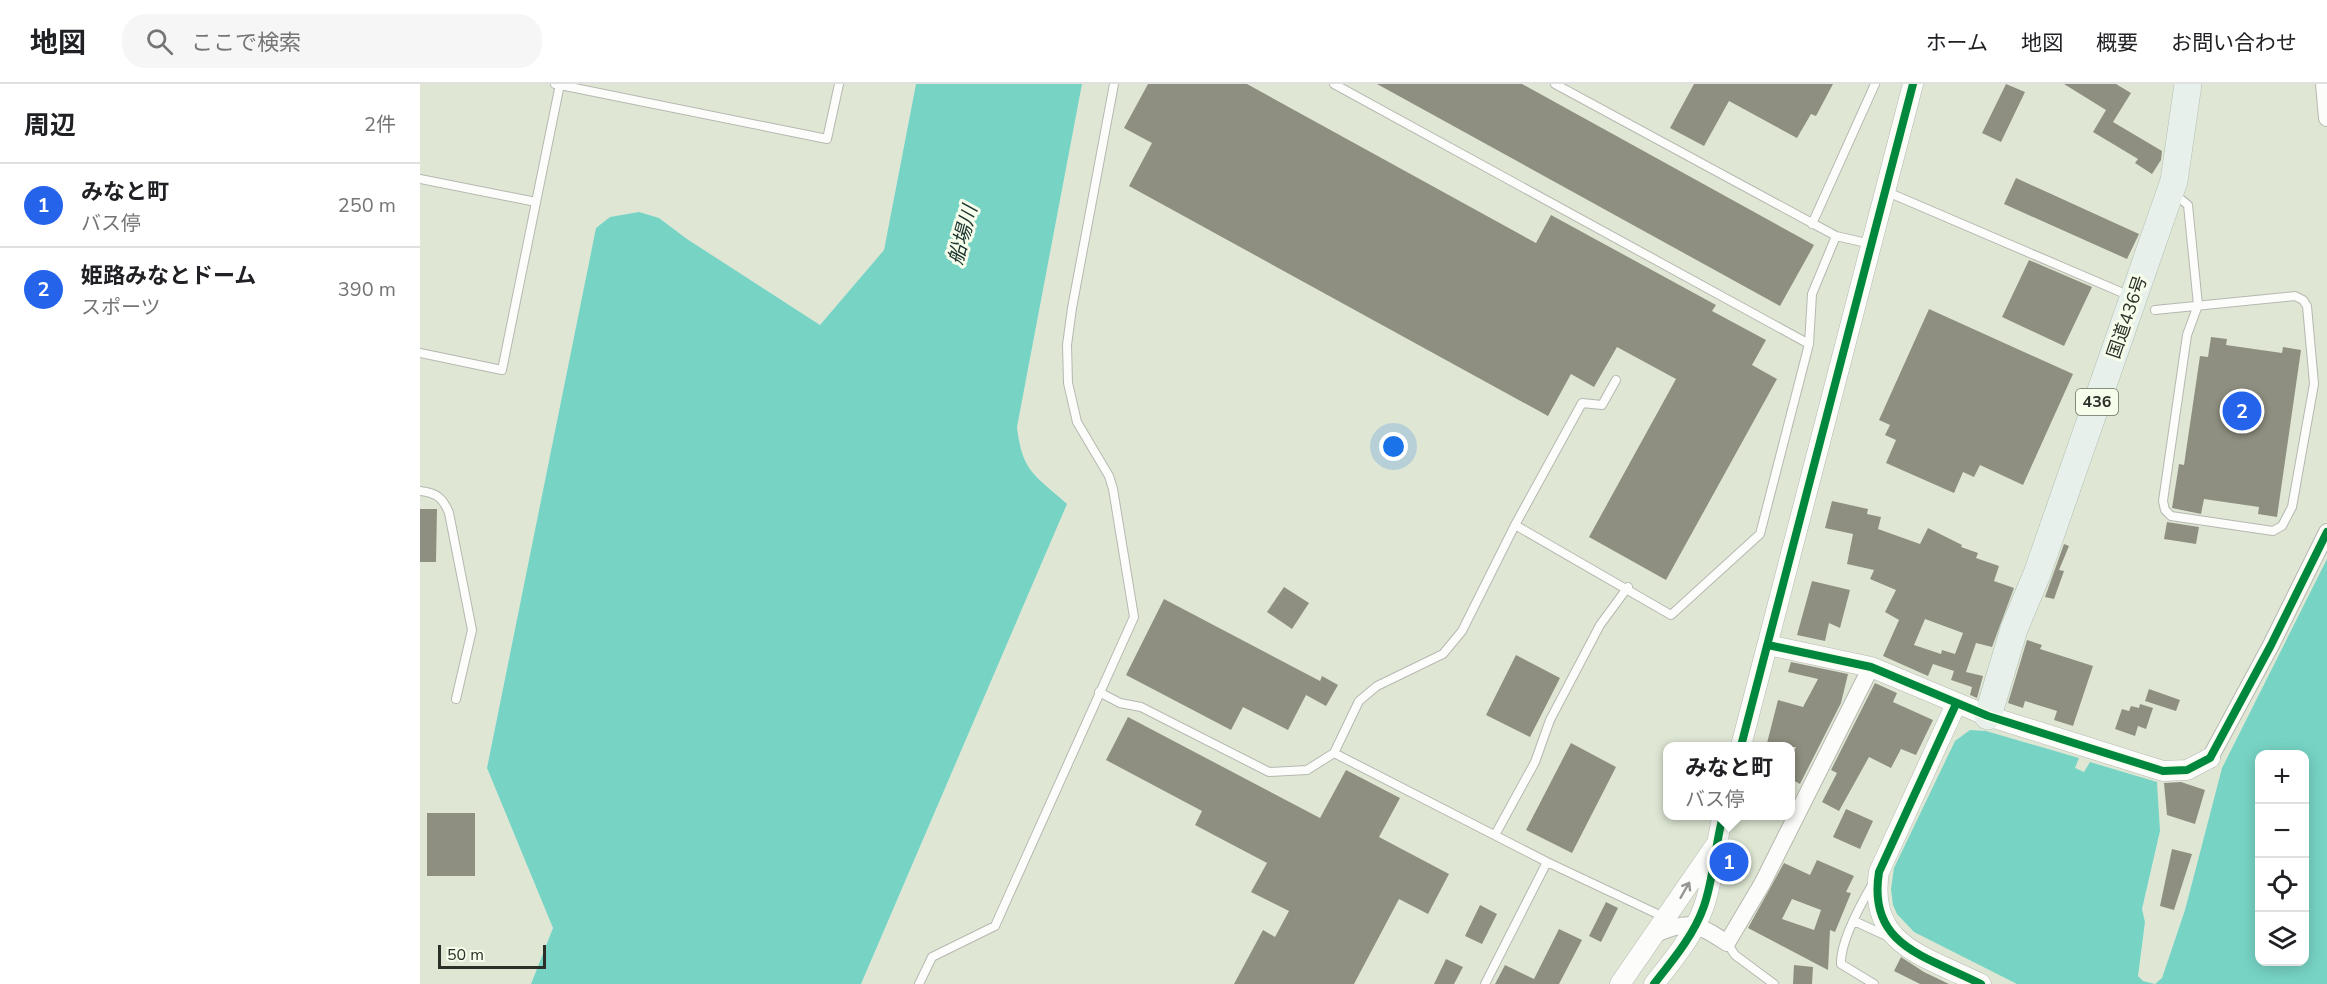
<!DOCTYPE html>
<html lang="ja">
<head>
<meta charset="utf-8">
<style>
	:root { --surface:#fff; --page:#f6f6f6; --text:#202124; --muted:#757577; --line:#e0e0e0; --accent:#2563eb }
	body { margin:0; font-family:"Nunito Sans","Noto Sans JP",sans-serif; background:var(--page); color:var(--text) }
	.controls { position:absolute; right:18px; bottom:18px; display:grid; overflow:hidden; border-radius:12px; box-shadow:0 3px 15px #0003 }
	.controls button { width:54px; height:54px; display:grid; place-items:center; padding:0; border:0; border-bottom:2px solid var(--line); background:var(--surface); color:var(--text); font:30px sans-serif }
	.scale { position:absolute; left:18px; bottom:15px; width:108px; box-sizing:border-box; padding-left:6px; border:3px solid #2c2f28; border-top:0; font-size:16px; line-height:21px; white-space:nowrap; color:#2c2f28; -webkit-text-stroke:4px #f6feeb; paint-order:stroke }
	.you { position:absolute; left:974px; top:363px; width:21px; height:21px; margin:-15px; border:4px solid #fff; border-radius:50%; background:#1a73e8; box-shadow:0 0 0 9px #1a73e833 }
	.badge { display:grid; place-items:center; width:39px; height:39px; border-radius:50%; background:var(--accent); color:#fff; font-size:20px; font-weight:700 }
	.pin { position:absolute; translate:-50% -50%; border:3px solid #fff; box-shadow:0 2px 6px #0006 }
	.popup { position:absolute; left:1243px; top:658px; width:132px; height:78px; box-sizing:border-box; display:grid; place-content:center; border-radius:12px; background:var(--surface); filter:drop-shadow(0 2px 4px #0005); font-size:20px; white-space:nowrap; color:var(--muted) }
	.popup b { font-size:22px; color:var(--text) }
	.popup::after { content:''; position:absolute; left:50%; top:100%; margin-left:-12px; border:12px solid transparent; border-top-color:var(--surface) }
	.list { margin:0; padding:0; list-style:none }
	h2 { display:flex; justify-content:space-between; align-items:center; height:78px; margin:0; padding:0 24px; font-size:26px }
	h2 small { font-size:20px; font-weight:400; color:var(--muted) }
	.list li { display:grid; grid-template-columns:39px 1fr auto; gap:18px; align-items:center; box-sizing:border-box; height:84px; padding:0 24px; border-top:2px solid var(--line) }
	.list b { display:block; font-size:22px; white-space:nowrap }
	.list p { margin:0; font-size:20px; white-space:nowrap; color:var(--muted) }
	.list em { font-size:20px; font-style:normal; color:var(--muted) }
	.icon { flex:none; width:33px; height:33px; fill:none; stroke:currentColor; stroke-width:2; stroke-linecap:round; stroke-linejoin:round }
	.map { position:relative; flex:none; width:1907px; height:900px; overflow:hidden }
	header { display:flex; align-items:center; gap:36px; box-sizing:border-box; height:84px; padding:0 30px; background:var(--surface); border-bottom:2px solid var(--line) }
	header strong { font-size:28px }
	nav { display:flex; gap:33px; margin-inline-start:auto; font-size:21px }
	.search { width:420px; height:54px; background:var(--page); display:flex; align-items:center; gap:15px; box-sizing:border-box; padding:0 21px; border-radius:24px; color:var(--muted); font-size:22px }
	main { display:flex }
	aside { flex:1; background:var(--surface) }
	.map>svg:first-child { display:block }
	.built { fill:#dfe7d4; fill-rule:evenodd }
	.water { fill:#77d4c5; fill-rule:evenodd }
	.building { fill:#8f8f81; fill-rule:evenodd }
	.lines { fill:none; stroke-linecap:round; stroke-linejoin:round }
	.service-casing { stroke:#b5b8b0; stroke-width:10 }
	.minor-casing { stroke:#b5b8b0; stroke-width:18 }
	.tertiary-casing { stroke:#b5b8b0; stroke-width:21 }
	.trunk-casing { stroke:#b2beb2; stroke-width:28 }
	.service { stroke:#fcfcfb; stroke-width:8 }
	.minor { stroke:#fcfcfb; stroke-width:16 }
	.tertiary { stroke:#fcfcfb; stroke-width:20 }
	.trunk { stroke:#e7f0ea; stroke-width:27 }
	.cycleway-casing { stroke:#f6feeb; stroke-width:11 }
	.cycleway { stroke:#00873e; stroke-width:8 }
	.oneway { stroke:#949692 }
	.labels { text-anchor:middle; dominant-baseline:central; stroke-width:6; stroke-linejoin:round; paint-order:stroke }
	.shield { fill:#f6feeb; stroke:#696d62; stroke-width:1.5 }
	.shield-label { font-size:16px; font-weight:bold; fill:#2c2f28 }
	.street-label { font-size:18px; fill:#2c2f28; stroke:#f6feeb }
	.water-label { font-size:20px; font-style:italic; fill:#1c322f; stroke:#f6feeb }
</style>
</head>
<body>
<header>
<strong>地図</strong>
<div class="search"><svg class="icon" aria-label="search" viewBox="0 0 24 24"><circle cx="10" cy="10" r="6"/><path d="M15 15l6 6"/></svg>ここで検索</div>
<nav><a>ホーム</a><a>地図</a><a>概要</a><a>お問い合わせ</a></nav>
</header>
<main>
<aside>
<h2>周辺<small>2件</small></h2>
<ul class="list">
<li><span class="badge">1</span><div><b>みなと町</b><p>バス停</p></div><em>250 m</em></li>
<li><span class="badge">2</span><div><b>姫路みなとドーム</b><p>スポーツ</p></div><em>390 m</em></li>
</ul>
</aside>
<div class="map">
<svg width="1907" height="900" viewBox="0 0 1907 900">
	<rect width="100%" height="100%" fill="#e8ece2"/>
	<path class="built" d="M0,0H496L464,166L400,241L267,155L239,134L176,144L67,684L133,844L111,900H0Z
		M662,0H1907V475L1802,684L1765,826L1742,894L1735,900L1723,897L1718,892L1725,838L1722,825L1740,747L1665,688L1655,684L1659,674L1569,885L1597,900H441L647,420L606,383L600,367L597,343ZM1248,662H1370V732H1248Z"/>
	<path class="water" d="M496,0H662L597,343C602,388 615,391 647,420L441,900H111L133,844L67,684L176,144L190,133L219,128L239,134L267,155L400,241L464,166Z
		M1907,475V900H1597L1494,848L1477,830L1473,821L1471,805L1474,784L1535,657L1550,646L1566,647L1659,674L1655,684L1664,688L1670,678L1737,698L1740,747L1722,825L1725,838L1718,892L1723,897L1735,900L1742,894L1765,826L1802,684ZM1884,670V878H1840V670Z"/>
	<path class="building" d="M728,0H827L1116,159L1131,131L1296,221L1292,227L1346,256L1332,281L1357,295L1246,496L1169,453L1256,295L1197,263L1174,303L1151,290L1128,332L709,102L732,59L704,44Z
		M957,0H1102L1394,161L1360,222Z
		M1274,0H1413L1396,32L1391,30L1377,54L1309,17L1284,62L1250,44Z
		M1586,0L1605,8L1581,58L1562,49Z
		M1644,0H1696L1711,9L1693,38L1742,67L1741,76L1732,90L1715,79L1718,75L1673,48L1686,26Z
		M1596,94L1719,150L1707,175L1584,120Z
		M1609,176L1672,203L1644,262L1582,233Z
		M1509,225L1653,290L1603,401L1560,381L1554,393L1543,388L1534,409L1466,379L1476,356L1465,351L1470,341L1459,336Z
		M1791,253L1807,255L1806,261L1862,269L1863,263L1881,266L1857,433L1838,430L1839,423L1784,415L1781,430L1752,424L1759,380L1764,381L1780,272L1788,273Z
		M1412,417L1448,425L1447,430L1461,433L1458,445L1500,460L1508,444L1542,461L1541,463L1558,469L1556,474L1579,482L1574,497L1594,504L1572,563L1556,559L1546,588L1563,592L1557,614L1550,611L1552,603L1531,596L1534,587L1513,580L1508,592L1463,572L1479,536L1465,528L1476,506L1450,495L1454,486L1427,480L1433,450L1405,444ZM1505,535L1543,549L1535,570L1522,566L1521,570L1494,561Z
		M0,425H17L16,478H0Z
		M1747,438L1779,443L1776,460L1744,455Z
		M1644,460L1649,462L1639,486L1644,487L1634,515L1625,513Z
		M1392,497L1430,506L1420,544L1409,539L1405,557L1377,551Z
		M864,503L889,519L872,545L847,528Z
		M744,515L900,597L902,592L918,601L906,622L886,611L868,646L823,623L811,646L706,591Z
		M1607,556L1622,561L1620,565L1673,582L1653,642L1634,636L1637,627L1605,617L1603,624L1588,619Z
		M1096,571L1140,594L1110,653L1066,631Z
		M1371,578L1428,590L1421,619L1380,700L1371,695V674L1376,663H1346L1358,616L1383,623L1398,595L1368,588Z
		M1455,599L1477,609L1473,618L1513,636L1496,671L1481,665L1471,684L1449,673L1419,727L1402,718L1417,689L1411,686Z
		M1729,605L1760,616L1756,627L1725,617Z
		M1720,620L1733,624L1726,645L1718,642L1715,652L1695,645L1702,625L1709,627L1711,622L1719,624Z
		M708,633L900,734L926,686L980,714L959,753L1029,790L1008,830L979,815L934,900H814L843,846L855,853L869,827L831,808L847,779L775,741L782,727L686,676Z
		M1151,659L1196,683L1152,769L1106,746Z
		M1761,698L1785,706L1775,740L1747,731L1744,699Z
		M1426,725L1453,737L1440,765L1413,753Z
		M7,729H55V792H7Z
		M1752,765L1772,770L1754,826L1740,822Z
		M1397,776L1434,792L1426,808L1431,809L1415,848L1410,846L1408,886L1328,844L1364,779L1390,791ZM1372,815L1401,826L1394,846L1362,835Z
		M1186,818L1198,824L1181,858L1169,852Z
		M1060,821L1077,830L1062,860L1045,852Z
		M1139,845L1162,856L1139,900H1075L1085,881L1114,895Z
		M1481,873L1504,888L1529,900H1500L1474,887Z
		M1026,875L1043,883L1034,900H1014Z
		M1374,881L1393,883L1392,900H1373Z"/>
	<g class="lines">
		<defs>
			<path id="service" d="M135,0L407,55L419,0
				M914,0L1389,260
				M1135,0L1416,152L1451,160
				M0,95L116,118
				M1465,107L1710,212
				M1392,140L1455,0
				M1735,226L1875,212L1883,216L1887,222L1894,300L1872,423L1862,442L1853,447L1751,432L1745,426L1743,417L1767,251L1778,221L1768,121L1753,109
				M0,269L82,286L140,0
				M0,407C17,409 23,414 29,429L52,546L36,615
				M1095,441L1251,531L1340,450L1389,260L1392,210L1416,152
				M679,608L700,619L721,623L849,688L887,686L914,669L939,617L957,602L1023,570L1042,547L1095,441L1162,319L1182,321L1196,296
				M914,669L1127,778L1246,834
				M1075,751L1115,678L1130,636L1180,541L1208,503
				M1453,799C1442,818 1420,858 1421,880L1454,900
				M1434,837L1469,853
				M1307,859L1315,871L1354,900
				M499,900L512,873L575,842L714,533L693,405L689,392L657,338L648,299L647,261L652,224L694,0
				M1065,900L1127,778"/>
			<path id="minor" d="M1904,0L1907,34
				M1790,674L1851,561L1907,448
				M1236,850C1269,835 1278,840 1307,859L1342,800L1451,583"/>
			<path id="tertiary" d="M1348,561L1451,583L1568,632L1743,687L1767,686L1790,674
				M1536,620L1459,788C1447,862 1506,872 1561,900
				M1321,662L1493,0
				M1200,900L1295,762
				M1234,900C1253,876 1274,851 1284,822C1294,793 1295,761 1303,732"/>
			<path id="trunk" d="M1568,632L1594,545L1617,490L1754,97L1768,0"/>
		</defs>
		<use href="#service" class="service-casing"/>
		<use href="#minor" class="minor-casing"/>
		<use href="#tertiary" class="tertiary-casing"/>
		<use href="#trunk" class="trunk-casing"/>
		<use href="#service" class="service"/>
		<use href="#minor" class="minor"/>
		<use href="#tertiary" class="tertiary"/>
		<use href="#trunk" class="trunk"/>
		<defs>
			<path id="cycleway" d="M1348,561L1451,583L1568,632L1743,687L1767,686L1790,674L1851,561L1907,448
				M1536,620L1459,788C1447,862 1506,872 1561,900
				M1321,662L1493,0
				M1234,900C1253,876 1274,851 1284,822C1294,793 1295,761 1303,732"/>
		</defs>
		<use href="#cycleway" class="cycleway-casing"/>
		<use href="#cycleway" class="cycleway"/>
	</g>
	<defs><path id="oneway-shaft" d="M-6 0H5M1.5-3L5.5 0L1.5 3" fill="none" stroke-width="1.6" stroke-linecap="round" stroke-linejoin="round" transform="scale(1.5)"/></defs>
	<use class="oneway" href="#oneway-shaft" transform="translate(1265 806) rotate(-60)"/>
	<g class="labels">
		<rect class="shield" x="1656" y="305" width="42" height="26" rx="4.5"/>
		<g class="shield-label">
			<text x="1677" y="318">436</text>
		</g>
		<g class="street-label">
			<text transform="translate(1707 233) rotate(-71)">国道436号</text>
		</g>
		<g class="water-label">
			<text transform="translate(543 151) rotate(-75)">船場川</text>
		</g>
	</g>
</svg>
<div class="controls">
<button>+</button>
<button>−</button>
<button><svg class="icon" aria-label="locate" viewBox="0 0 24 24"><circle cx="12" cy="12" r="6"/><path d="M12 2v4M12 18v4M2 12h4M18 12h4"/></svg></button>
<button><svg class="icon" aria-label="layers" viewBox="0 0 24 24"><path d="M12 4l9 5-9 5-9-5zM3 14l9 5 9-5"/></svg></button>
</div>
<div class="scale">50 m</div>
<div class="you"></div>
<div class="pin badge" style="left:1309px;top:778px">1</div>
<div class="popup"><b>みなと町</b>バス停</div>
<div class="pin badge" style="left:1822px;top:327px">2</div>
</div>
</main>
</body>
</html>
